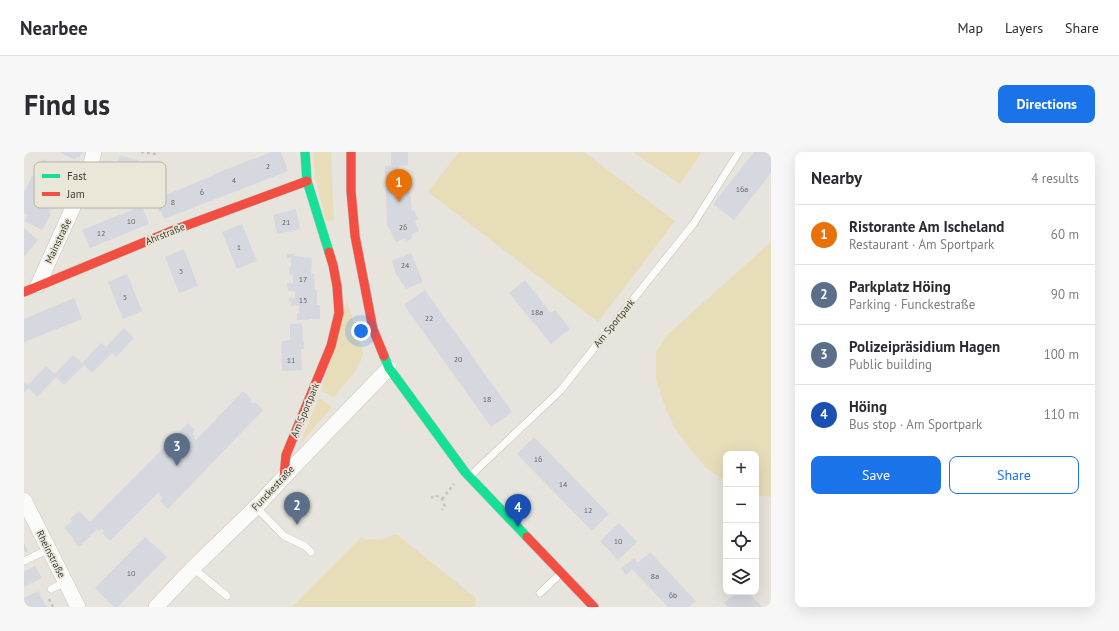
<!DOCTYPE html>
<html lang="en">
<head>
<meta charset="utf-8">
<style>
	:root { --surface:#fff; --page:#f7f7f7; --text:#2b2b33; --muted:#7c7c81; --line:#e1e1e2; --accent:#1a73e8 }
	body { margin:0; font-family:"PT Sans",sans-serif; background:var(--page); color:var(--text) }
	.controls { position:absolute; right:12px; bottom:12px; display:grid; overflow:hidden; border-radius:8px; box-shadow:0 4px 16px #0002 }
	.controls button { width:36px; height:36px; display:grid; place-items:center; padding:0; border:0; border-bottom:1px solid var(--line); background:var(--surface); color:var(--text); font:20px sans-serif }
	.you { position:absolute; left:337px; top:179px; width:14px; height:14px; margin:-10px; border:3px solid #fff; border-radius:50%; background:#1a73e8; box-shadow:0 0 0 6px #1a73e833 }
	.badge { display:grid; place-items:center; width:26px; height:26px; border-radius:50%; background:var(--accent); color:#fff; font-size:13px; font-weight:700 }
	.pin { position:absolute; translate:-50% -33px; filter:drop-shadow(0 1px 2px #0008) }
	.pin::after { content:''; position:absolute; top:21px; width:14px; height:12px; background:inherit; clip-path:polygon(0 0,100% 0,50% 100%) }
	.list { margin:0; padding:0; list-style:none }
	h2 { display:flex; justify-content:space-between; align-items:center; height:52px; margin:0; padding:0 16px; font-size:17px }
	h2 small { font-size:13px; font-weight:400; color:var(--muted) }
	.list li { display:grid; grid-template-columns:26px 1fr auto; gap:12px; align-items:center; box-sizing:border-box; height:60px; padding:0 16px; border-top:1px solid var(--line) }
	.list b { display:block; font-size:15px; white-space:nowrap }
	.list p { margin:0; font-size:13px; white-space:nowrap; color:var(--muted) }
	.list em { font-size:13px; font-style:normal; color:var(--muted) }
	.actions { display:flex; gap:8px; padding:12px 16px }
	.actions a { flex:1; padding:9px 0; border:1px solid var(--accent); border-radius:8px; text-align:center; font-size:14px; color:var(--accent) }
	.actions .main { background:var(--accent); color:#fff }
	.icon { flex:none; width:22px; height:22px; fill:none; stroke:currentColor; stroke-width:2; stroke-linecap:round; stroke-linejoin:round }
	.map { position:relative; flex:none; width:747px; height:455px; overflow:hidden; border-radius:8px }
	header { display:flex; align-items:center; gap:24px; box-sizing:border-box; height:56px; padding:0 20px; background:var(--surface); border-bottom:1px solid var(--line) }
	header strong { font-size:19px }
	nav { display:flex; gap:22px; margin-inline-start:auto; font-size:14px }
	.intro { display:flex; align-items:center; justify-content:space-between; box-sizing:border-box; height:96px; padding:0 24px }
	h1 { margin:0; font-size:28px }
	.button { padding:10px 18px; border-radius:8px; background:var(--accent); color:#fff; font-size:14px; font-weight:700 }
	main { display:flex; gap:24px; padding:0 24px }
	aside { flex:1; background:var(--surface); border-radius:8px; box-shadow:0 4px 16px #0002 }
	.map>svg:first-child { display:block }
	.green { fill:#e7ddb9 }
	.building { fill:#d6d8df }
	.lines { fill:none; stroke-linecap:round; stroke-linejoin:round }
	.lane-casing { stroke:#c4c2bd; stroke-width:8 }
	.street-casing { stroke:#c4c2bd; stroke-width:16 }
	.fast-casing { stroke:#c4c2bd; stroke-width:10 }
	.jam-casing { stroke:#c4c2bd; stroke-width:10 }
	.path { stroke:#c5c4c2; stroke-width:2.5; stroke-dasharray:3 3; stroke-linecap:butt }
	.lane { stroke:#fbfbfa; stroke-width:7 }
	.street { stroke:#fbfbfa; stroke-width:15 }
	.fast { stroke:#16e098; stroke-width:9 }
	.jam { stroke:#f24e42; stroke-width:9 }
	.labels { text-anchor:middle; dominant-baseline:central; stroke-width:3.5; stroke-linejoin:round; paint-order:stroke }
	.number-label { font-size:8px; fill:#646461 }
	.street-label { font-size:10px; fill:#3e3d37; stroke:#eae7d9 }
	.key { fill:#eae7d9; stroke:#b6b4a8; stroke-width:1 }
	.key-label { font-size:11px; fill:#3e3d37 }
</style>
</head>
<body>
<header>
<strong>Nearbee</strong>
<nav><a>Map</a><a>Layers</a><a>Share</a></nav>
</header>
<div class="intro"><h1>Find us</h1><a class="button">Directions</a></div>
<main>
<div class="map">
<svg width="747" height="455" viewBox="0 0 747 455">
	<rect width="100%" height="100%" fill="#e6e4dd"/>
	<path class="green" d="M289,0H307L310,69H302L291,25Z
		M435,0H560L651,69L574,170L404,40Z
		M609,0H678L656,32Z
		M747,90V345L732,343V302H702V330L682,316L663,293L651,276L642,257L632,228V200L642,184Z
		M323,149L339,201C336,218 320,232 310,245L297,239Z
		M295,246L308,255L276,292Z
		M372,382L452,446L451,455H268L337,386C349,389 361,388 372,382Z"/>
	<path class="building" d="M35,0H58L55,6L52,5L51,8Z
		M247,0H257L264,19L140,67L137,59L135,60L133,54L134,53L132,47L188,24V23Z
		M367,0H384V13L375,14L376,41L386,40L388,59L390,58L394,67L391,69L395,79L387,83L389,86L382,89L381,86L372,90L362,71H363L361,14H367Z
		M730,0H747V21L710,68L689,52Z
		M96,3L116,9L111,24L113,25L111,30L109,29L105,44L84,37Z
		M18,7L46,19L45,21H46L43,29L42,28L36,39L21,32L16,45L29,53L25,61L27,62L18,78L0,69L4,63L0,61V39H1L8,24L13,27L16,22L13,21L14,18Z
		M118,54L125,72L66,96L58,78Z
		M272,57L276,77L253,82L249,63Z
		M218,72L233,109L213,117L198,80Z
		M0,76L14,88L0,105Z
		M160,97L174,134L155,141L141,105Z
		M387,101L399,130L382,137L379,131L378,132L374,124H373L370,117H371L368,109Z
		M263,102H270V104L288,106L287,122H290L291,138H293V153H296V167H285V168H273V161H275V153L267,154V150H266L265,146H271V139H264V135H263V131H269V123L265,122V115H267V106H263Z
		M103,122L118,159L99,167L84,130Z
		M501,128L527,161L531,158L546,177L527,192L485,141Z
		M401,138L488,260L467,275L380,153Z
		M50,146L58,167L0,190V167Z
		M278,171L279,190H280V197H277L278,218L258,219L257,192H258V189L266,188V172Z
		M100,176L110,186L92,205L88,201L68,221L60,213L40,233L32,225L13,245L5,236L0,241V230L4,233L22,214L31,222L49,203L58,211L77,191L82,195Z
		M219,239L228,247L226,249L229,252L231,250L239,258L144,357L136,349L139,346L135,343L136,342L135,340L86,389L78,381L80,379L77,376L75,379L73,377L55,395L49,388L50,387L40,376L48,369L46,367L55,359L66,370L164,271L171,278L168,282L171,285L170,286L172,288Z
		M510,285L585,362L568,379L493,302Z
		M595,371L613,390L594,408L576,389Z
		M121,385L143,405L94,455H90L71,436Z
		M0,391L4,399L0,400Z
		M626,400L672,449L665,455H644L608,417L602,423L597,417L610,406L614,411Z
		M11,414L18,426L0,435V419Z
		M14,439L22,454L24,453L25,455H0V446Z
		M709,440H724L738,455H704L700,451L711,442Z"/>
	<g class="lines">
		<defs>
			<path id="lane" d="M447,323L536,239L670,71L715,0
				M232,355L260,384L281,394L287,400
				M0,409L25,397
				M169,416L203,444
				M27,437L41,430
				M516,441L536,422"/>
			<path id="street" d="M14,133L64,22L70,0
				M0,348L54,455
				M132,455L169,416L232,355L277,307L365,216"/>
			<path id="fast" d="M281,0L283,29L305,100
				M360,204L365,216L441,320L503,385"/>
			<path id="jam" d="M327,0V39L331,84L349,177L360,204
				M0,140L150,78L283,29
				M260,325L262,303L307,194L315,161L313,134L309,113L305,100
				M503,385L570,455"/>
		</defs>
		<use href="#lane" class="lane-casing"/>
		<use href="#street" class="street-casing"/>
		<use href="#fast" class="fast-casing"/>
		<use href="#jam" class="jam-casing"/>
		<path class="path" d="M117,0L130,2L135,0
			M407,346L411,343L418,347L421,354L418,358
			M418,347L430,332
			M25,447L29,455"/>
		<use href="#lane" class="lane"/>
		<use href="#street" class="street"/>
		<use href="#fast" class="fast"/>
		<use href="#jam" class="jam"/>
	</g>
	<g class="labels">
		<g class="number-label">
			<text x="244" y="14">2</text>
			<text x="210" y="28">4</text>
			<text x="718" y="37">16a</text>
			<text x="178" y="40">6</text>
			<text x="149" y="50">8</text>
			<text x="107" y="69">10</text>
			<text x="262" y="70">21</text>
			<text x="379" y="75">26</text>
			<text x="77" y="81">12</text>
			<text x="215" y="95">1</text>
			<text x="381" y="113">24</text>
			<text x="157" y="119">3</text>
			<text x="279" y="127">17</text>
			<text x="101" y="145">5</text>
			<text x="279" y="148">15</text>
			<text x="513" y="160">18a</text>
			<text x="405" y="166">22</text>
			<text x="434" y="207">20</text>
			<text x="267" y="208">11</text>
			<text x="463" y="247">18</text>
			<text x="514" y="307">16</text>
			<text x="539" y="332">14</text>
			<text x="564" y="358">12</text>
			<text x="594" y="389">10</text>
			<text x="107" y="421">10</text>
			<text x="631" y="424">8a</text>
			<text x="649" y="443">6b</text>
		</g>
		<g class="street-label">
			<text transform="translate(141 82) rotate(-22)">Ahrstraße</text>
			<text transform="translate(34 89) rotate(-65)">Mainstraße</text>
			<text transform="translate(590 171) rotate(-51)">Am Sportpark</text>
			<text transform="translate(281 258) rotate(-67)">Am Sportpark</text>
			<text transform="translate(249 336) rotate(-47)">Funckestraße</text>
			<text transform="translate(27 402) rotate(63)">Rheinstraße</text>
		</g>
	</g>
	<rect x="10" y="10" width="132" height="46" rx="6" class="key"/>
	<rect x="18" y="22" width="18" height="4" fill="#16e098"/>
	<rect x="18" y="40" width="18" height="4" fill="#f24e42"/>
	<g class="key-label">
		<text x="43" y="28">Fast</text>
		<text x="43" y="46">Jam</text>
	</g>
</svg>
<div class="controls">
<button>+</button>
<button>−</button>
<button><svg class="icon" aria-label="locate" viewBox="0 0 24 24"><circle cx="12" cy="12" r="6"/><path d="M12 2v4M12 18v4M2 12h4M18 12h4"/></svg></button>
<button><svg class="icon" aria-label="layers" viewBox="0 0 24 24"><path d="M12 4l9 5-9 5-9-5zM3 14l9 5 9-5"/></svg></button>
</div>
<div class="you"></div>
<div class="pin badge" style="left:375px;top:50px;background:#e8710a">1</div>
<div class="pin badge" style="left:273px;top:373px;background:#5c6f8a">2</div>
<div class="pin badge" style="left:153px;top:314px;background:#5c6f8a">3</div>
<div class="pin badge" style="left:494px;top:375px;background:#1a4fb4">4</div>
</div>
<aside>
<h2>Nearby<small>4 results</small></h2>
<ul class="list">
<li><span class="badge" style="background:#e8710a">1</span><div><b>Ristorante Am Ischeland</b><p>Restaurant · Am Sportpark</p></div><em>60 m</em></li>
<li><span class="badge" style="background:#5c6f8a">2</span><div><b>Parkplatz Höing</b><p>Parking · Funckestraße</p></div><em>90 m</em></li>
<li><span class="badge" style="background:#5c6f8a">3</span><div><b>Polizeipräsidium Hagen</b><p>Public building</p></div><em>100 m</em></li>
<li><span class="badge" style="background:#1a4fb4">4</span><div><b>Höing</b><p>Bus stop · Am Sportpark</p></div><em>110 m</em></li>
</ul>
<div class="actions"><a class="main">Save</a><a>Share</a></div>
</aside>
</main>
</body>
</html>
